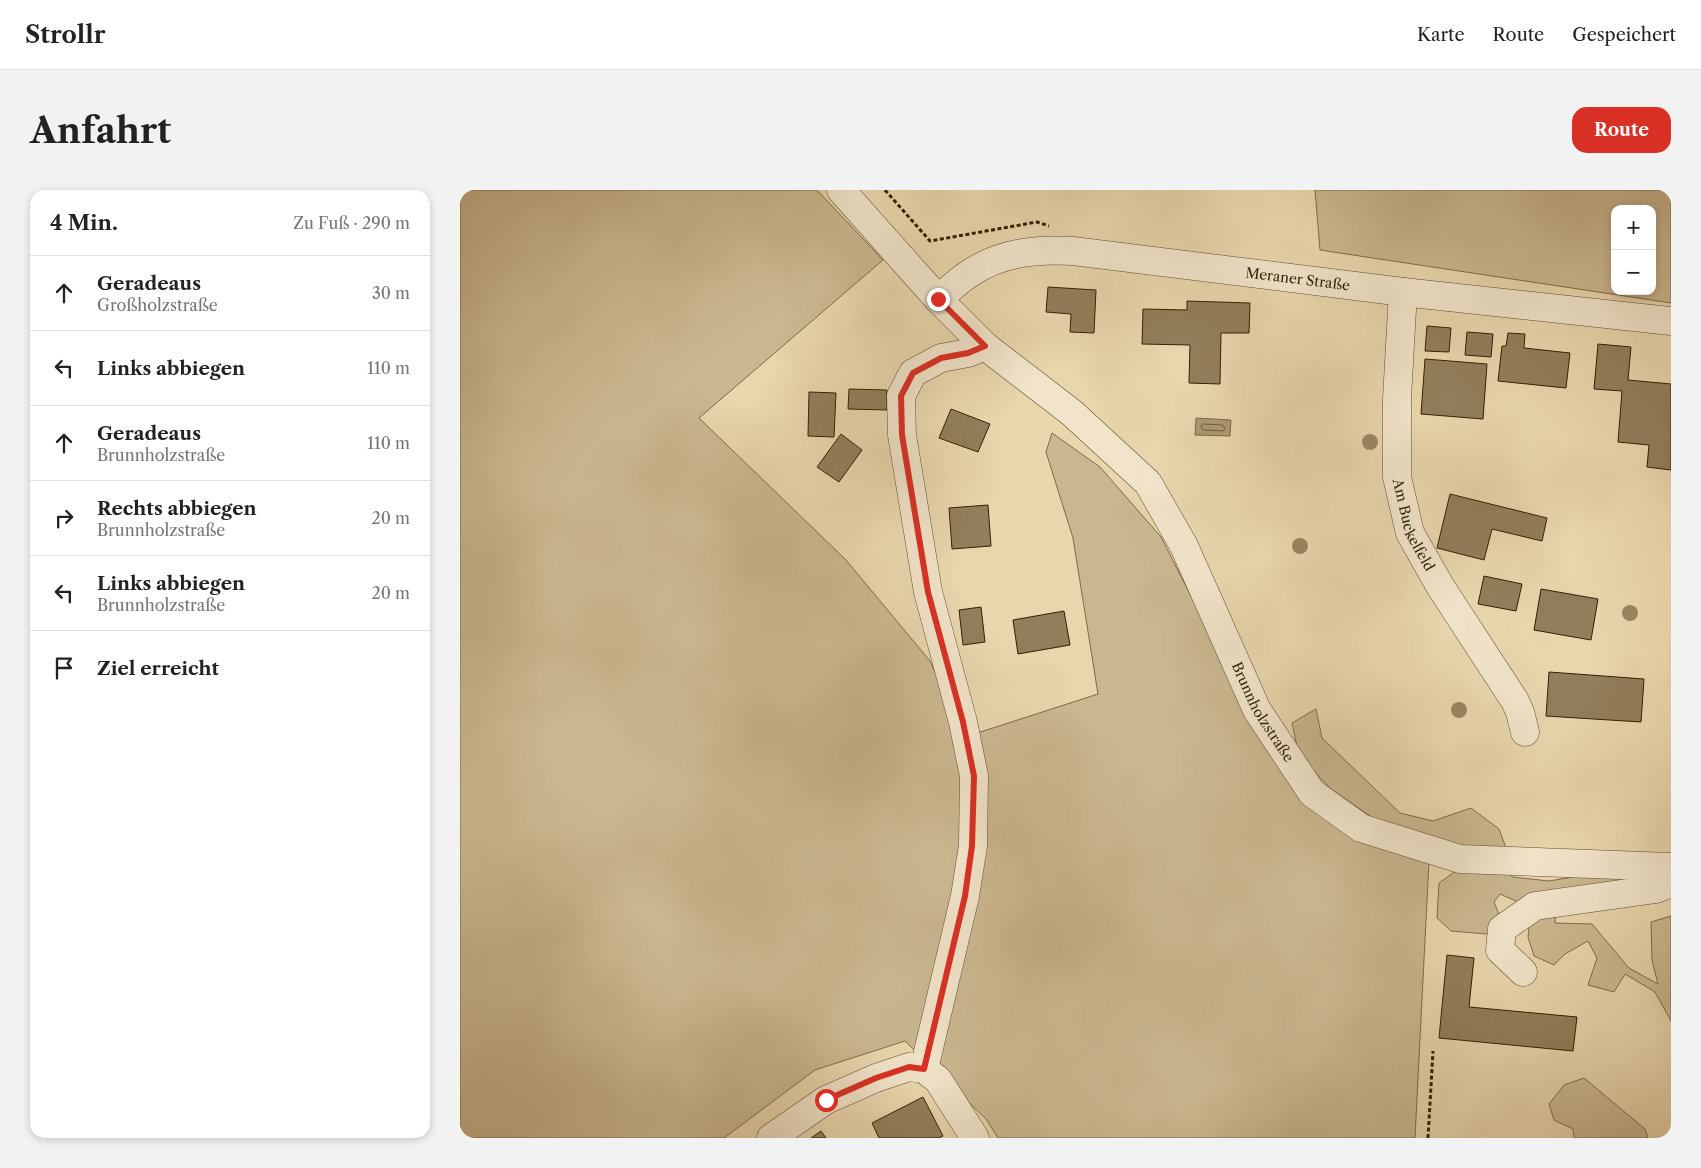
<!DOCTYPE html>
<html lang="de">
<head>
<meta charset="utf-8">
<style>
	:root { --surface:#fff; --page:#f2f2f2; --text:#222; --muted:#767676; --line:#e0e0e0; --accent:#d93025 }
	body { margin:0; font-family:"Libre Caslon Text",serif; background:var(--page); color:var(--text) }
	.controls { position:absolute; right:15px; top:15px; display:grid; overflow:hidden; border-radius:10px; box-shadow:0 2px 8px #0003 }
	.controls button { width:45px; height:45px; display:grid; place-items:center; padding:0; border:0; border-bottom:1px solid var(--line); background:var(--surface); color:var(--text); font:25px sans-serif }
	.stop { position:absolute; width:15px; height:15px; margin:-11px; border:4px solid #d93025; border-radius:50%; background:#fff }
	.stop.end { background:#d93025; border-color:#fff; box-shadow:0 1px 5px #0008 }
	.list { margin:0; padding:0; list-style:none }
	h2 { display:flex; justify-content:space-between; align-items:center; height:65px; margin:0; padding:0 20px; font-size:21px }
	h2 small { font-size:16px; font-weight:400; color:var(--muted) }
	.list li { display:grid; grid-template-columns:32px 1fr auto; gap:15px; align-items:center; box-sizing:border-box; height:75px; padding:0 20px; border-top:1px solid var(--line) }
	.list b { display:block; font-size:19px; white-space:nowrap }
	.list p { margin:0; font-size:16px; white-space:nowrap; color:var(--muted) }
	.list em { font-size:16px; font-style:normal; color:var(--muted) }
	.icon { flex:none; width:28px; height:28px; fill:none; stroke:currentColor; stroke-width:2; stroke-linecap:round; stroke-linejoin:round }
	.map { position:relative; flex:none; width:1211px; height:948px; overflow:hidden; border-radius:15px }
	header { display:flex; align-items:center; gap:30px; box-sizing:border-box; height:70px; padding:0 25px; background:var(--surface); border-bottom:1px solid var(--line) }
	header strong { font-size:24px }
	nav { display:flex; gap:28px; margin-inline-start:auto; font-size:18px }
	.intro { display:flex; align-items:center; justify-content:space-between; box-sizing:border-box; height:120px; padding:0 30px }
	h1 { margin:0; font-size:35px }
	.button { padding:12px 22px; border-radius:15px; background:var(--accent); color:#fff; font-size:18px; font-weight:700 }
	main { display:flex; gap:30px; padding:0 30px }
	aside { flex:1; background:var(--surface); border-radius:15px; box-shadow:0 2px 8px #0003 }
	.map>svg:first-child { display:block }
	.green { fill:#cab790; stroke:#7e6b4a; fill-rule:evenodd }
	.water { fill:#ab9873; stroke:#7b6846 }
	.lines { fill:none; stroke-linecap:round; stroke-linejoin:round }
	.shore { stroke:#6f5c3b; stroke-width:1 }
	.building { fill:#927e5b; stroke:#331f03 }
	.minor-casing { stroke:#604d2e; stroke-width:29 }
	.path { stroke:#331f03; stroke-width:3; stroke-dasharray:4 2.5; stroke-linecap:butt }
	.minor { stroke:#f1e4ca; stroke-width:28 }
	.tree { fill:#9a8663 }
	.route { stroke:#d93025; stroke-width:6 }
	.labels { text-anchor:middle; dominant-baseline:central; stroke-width:4; stroke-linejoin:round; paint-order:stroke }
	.street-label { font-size:14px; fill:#331f03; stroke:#f1e4ca }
</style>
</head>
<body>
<header>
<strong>Strollr</strong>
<nav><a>Karte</a><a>Route</a><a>Gespeichert</a></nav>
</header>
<div class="intro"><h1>Anfahrt</h1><a class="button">Route</a></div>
<main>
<aside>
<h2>4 Min.<small>Zu Fuß · 290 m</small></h2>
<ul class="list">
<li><svg class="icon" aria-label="ahead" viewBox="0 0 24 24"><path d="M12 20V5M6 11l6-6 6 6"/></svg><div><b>Geradeaus</b><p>Großholzstraße</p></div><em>30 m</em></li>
<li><svg class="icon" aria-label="left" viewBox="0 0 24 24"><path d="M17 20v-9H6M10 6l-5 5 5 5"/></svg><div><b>Links abbiegen</b></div><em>110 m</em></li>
<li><svg class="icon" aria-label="ahead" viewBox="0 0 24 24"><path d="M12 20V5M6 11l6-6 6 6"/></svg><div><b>Geradeaus</b><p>Brunnholzstraße</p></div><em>110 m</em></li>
<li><svg class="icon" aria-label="right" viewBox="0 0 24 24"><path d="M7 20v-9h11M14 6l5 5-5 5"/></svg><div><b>Rechts abbiegen</b><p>Brunnholzstraße</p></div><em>20 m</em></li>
<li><svg class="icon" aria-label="left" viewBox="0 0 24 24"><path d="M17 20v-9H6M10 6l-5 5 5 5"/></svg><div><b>Links abbiegen</b><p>Brunnholzstraße</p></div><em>20 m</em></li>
<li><svg class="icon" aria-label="arrive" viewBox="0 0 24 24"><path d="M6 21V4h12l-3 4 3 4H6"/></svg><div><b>Ziel erreicht</b></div></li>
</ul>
</aside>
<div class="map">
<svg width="1211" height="948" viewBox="0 0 1211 948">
	<rect width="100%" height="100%" fill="#e9d6ad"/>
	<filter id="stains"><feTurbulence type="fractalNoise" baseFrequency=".004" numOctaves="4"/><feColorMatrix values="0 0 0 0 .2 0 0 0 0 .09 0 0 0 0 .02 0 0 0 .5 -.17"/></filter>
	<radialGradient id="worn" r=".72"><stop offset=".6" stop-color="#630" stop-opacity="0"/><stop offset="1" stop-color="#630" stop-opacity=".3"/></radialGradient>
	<path class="green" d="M0,0H357L423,70L239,228L386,370L470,471L505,547L638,504L613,348L586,262L592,243L640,277L701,347L806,554L838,607L891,641L969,671L955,948H538L526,929L445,851L355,880L264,948H0Z
		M855,0H1211V113L860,60ZM1155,19H1192V101H1155Z
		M856,519L862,548L940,623L973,631L1011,618L1039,639L1048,663L1052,687L1089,691L1119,686L1148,665L1181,693L1097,704L1095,733L1132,734L1169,778L1198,794L1192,770L1191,732L1211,726V831L1195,802L1165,784L1154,802L1128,795L1137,768L1128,751L1105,764L1094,775L1074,766L1068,747L1070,730L1056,711L1040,704L1034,712L1042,732L1026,744L991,741L977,728L979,693L1000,678L960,650L917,631L870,598L839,566L832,533Z
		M1124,888L1185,939L1188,948H1114L1113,939L1094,930L1089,914L1104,895Z"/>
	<path class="water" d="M736,228L771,230L770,246L735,245Z"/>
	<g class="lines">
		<path class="shore" d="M743,234L763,235L765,239L763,241L743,240L741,236Z"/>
	</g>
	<path class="building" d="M588,97L636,100L634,143L610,142L611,124L586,122Z
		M727,111L790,113L789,143H761L760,194L729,193L730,155L682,154L683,119L727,120Z
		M967,136L991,138L989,162L965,161Z
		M1007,142L1033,144L1031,167L1005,165Z
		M1048,143L1065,144L1064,158L1110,163L1106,198L1038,191L1042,156H1046Z
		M1138,154L1171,157L1168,190L1211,194V280L1187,277L1189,255L1158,252L1162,201L1134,199Z
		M965,169L1027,174L1023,229L961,224Z
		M389,199L427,200V220L388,219Z
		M349,202L376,203L374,247L348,246Z
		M491,219L530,234L518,262L479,248Z
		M381,244L402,260L379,292L357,277Z
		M990,304L1087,328L1082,351L1032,339L1024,370L977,358Z
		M528,315L531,356L492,359L489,318Z
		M1024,386L1062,394L1056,421L1018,414Z
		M1081,399L1138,409L1131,450L1074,440Z
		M521,417L525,452L503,455L499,420Z
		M604,421L610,455L558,464L553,430Z
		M1089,482L1184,489L1181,532L1086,526Z
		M987,765L1014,768L1009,817L1117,827L1113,861L979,848Z
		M463,907L483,946L479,948H419L412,933Z
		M361,941L366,948H351Z"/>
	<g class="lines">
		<defs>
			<g id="minor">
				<path id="s1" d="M381,0L478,109L525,156L612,223L688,293L724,356L797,520L852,603L901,638L1000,669L1211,677"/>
				<path id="s2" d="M943,102L937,208V287L950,343L980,396L1055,511L1060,522L1065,542"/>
				<path id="s3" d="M478,109C489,100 500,89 512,82C543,62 577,59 613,61L943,102L1211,131"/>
				<path d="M1063,782L1040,760L1042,739L1075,716L1196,699L1211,693"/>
				<path d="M464,879L505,706L513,656L514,586L503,532L468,402L442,245L441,206L453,183L481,168L508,163L525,156"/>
				<path d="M311,948L366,910L416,888L449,877L464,879L478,890L515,948"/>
			</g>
		</defs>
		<use href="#minor" class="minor-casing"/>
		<path class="path" d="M425,0L470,51L577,32L589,36
			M968,948L973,861"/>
		<use href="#minor" class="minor"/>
	</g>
	<g class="tree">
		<circle cx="910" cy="252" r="8"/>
		<circle cx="840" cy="356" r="8"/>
		<circle cx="1170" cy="423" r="8"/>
		<circle cx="999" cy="520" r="8"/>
	</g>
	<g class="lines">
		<path class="route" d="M366,910L416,888L449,877L464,879L505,706L512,656L514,586L503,532L468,402L442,245L441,206L453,183L481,168L508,163L525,156L478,109"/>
	</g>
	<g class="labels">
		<g class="street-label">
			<text stroke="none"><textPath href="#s3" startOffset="375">Meraner Straße</textPath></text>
			<text stroke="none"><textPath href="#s2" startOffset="236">Am Buckelfeld</textPath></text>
			<text stroke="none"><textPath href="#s1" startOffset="682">Brunnholzstraße</textPath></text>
		</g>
	</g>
	<rect width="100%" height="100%" filter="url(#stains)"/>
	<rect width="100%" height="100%" fill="url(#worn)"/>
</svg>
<div class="controls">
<button>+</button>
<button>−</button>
</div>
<div class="stop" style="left:366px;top:910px"></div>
<div class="stop end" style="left:478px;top:109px"></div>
</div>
</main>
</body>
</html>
